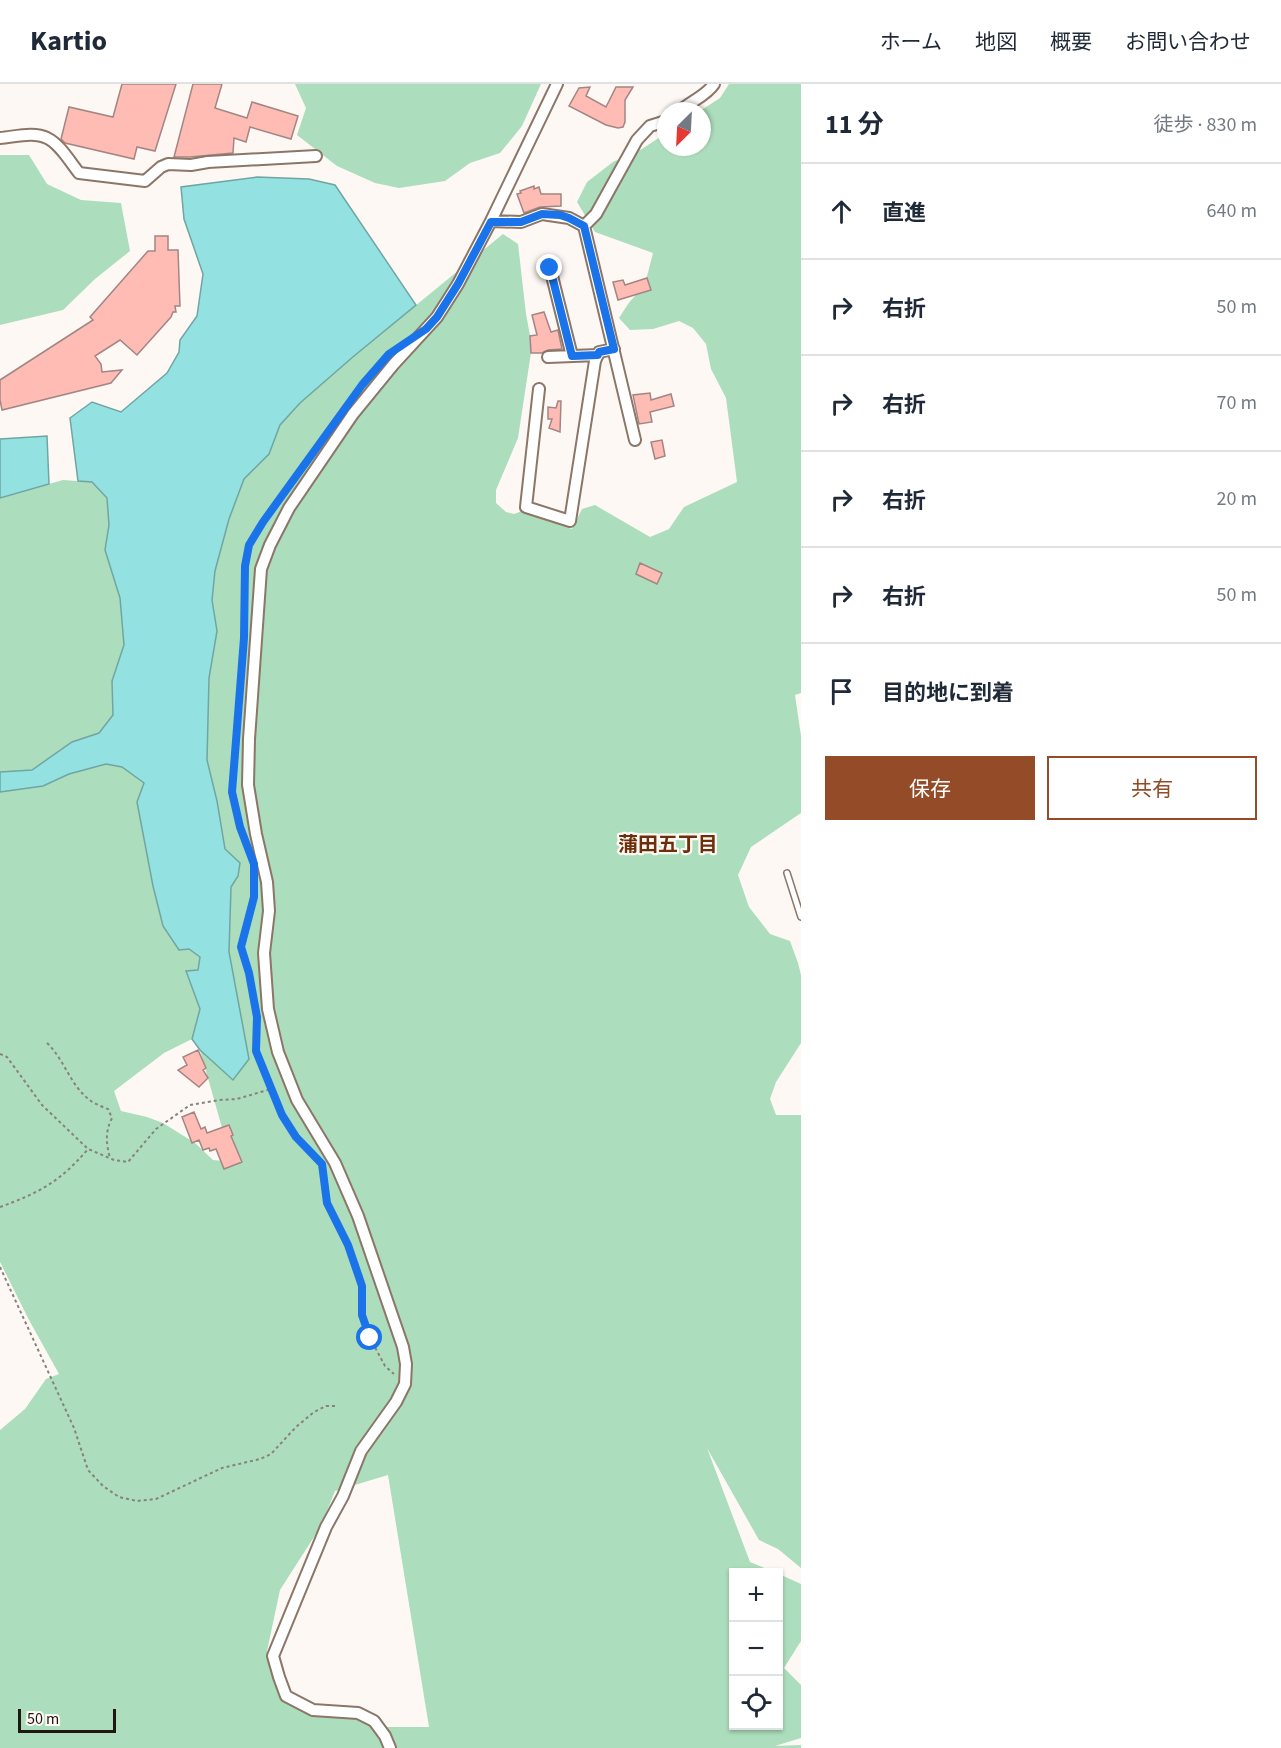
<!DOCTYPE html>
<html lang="ja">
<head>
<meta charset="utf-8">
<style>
	:root { --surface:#fff; --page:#f6f6f7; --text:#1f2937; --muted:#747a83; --line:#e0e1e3; --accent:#934c27 }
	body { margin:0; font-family:"Source Sans 3","Noto Sans JP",sans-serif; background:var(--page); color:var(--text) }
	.controls { position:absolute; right:18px; bottom:18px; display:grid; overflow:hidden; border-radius:0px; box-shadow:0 2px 4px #0004 }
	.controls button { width:54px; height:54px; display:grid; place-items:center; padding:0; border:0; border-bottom:2px solid var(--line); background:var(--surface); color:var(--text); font:30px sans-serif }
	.compass { position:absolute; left:657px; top:18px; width:54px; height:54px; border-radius:50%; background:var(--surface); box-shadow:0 2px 4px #0004; rotate:204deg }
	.scale { position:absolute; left:18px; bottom:15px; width:98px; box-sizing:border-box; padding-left:6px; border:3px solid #201712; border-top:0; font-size:16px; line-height:21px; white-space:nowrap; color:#201712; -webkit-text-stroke:4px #fef8f5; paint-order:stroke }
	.stop { position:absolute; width:18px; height:18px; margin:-14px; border:4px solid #1a73e8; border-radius:50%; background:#fff }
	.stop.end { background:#1a73e8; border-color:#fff; box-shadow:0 2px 6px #0008 }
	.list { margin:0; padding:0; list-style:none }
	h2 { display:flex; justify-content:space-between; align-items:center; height:78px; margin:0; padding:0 24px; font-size:26px }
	h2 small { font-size:20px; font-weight:400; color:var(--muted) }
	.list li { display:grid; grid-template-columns:39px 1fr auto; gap:18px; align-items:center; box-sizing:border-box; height:96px; padding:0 24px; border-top:2px solid var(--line) }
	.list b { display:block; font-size:22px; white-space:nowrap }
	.list em { font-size:20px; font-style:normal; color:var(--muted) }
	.actions { display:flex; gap:12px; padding:18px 24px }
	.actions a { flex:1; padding:14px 0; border:2px solid var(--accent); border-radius:0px; text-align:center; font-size:21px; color:var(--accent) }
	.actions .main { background:var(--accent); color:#fff }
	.icon { flex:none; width:33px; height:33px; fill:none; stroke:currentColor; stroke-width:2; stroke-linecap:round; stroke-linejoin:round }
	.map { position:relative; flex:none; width:801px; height:1664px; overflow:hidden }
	header { display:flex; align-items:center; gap:36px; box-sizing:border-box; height:84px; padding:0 30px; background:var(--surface); border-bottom:2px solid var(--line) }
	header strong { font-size:28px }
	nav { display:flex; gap:33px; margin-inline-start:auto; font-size:21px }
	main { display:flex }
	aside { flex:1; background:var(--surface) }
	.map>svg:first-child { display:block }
	.green { fill:#acddbc; fill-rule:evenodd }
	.water { fill:#93e2e1; stroke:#70a5a3; stroke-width:1.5 }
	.building { fill:#febcb5; stroke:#a28683; stroke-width:1.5 }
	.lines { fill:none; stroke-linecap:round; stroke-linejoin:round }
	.service-casing { stroke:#8b7668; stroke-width:8 }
	.minor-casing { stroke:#8b7668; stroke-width:14 }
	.path { stroke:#88817c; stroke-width:2; stroke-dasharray:3 3; stroke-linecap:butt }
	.service { stroke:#fff; stroke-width:5 }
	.minor { stroke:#fff; stroke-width:10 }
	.route { stroke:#1a73e8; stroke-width:8 }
	.labels { text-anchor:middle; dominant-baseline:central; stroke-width:4.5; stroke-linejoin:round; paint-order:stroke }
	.neighbourhood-label { font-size:20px; font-weight:bold; fill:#6d2f09; stroke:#fef8f5 }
</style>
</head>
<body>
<header>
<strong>Kartio</strong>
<nav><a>ホーム</a><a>地図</a><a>概要</a><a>お問い合わせ</a></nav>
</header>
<main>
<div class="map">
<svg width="801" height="1664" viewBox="0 0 801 1664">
	<rect width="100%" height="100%" fill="#fef8f5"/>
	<path class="green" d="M295,0H541L522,42L500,69L470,79L445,97L399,104L375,99L337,82L297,51L306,24Z
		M729,0H801V609L795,611L801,652V729L751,763L738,791L749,823L770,850L790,857L798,879L801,891V959L776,998L770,1015L776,1031H801V1484L778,1465L759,1456L707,1364L750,1478L774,1488H734V1642H778L779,1490L801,1500V1557L784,1584L801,1601V1654L775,1662L801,1661V1664H0V1346L25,1325L46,1295L59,1290L29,1236L0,1178V708L43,702L69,690L106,680L122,683L144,699L141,741L153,802L163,843L189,865L200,873L198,886L186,888L200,925L192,955L164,969L114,1007L121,1027L147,1033L163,1039L195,1059L213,1076L243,1079L226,1058L200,966L233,996L248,975L229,868L231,803L238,792L225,766L217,717L207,676L209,594L217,547L212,516L215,487L229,435L244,395L269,370L280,341L300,319L354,272L503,150L518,160L526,230L532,262L518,354L496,406V419L506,428L514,430L522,427L572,445L582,425L595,421L650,453L669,445L684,423L737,398L726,314L711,285L706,260L693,244L679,237L653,245L630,246L619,234L628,220L645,200L653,169L595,148L577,118L587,98L613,78L642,65L666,49V63H702V27H700L720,14ZM388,1391L429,1643H378L286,1612L276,1600L267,1567L280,1506L321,1442L335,1407Z
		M0,71H29L47,100L81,116L121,119L130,167L95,195L63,226L0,241Z
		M63,396L92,398L107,414L109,441L105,466L120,514L124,561L112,597L113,631L99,649L72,658L32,686L0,688V414Z"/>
	<path class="water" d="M257,93L309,95L335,101L416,221L354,272L300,319L280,341L269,370L244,395L229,435L215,487L212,516L217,547L209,594L207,676L217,717L225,765L240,779L238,792L231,803L229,868L249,975L233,996L200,966L192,955L200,925L186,887L198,886L200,873L189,865L179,866L163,842L153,802L137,718L144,699L122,683L106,680L69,690L43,702L0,708V688L32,686L72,658L99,649L113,631L112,597L124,561L120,514L105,466L109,441L107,414L92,398L78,397L70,334L92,318L121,328L167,289L179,268L180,256L197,232L203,190L184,135L181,103Z
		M47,352L49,400L0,414V355Z"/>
	<path class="building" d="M122,0H176L155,67L137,63L134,75L65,59L61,55L69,23L113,33Z
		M193,0H222L215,24L247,34L252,18L298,32L291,55L250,43L246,58L234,54L233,69L190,73H174Z
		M590,3L586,12L606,23L616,3H633L625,16V38L623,43L618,44L606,41L569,22L579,4Z
		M534,102V105L539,103L541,110H561V122L540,123L524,129L517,110L521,109L520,107Z
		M155,152H168V166H178L180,222H175L176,228H173L171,233L137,271L120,256L95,272L101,280L102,288L122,286L111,299L2,326L0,316V296L93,236L90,233L148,167H155Z
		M647,194L651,206L618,216L613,198L623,196L625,201Z
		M544,228L551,248L558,246L562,265L548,266L542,269H531L530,252L537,251L532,231Z
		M650,309L651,316L671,310L674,322L650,328L652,338L639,340L633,311Z
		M558,317H561L560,348L549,344L552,335H548V323L556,324Z
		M662,356L665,372L655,375L651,358Z
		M640,479L662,489L657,500L636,490Z
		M198,966L206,984L203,986L208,994L199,1003L178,986L187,981L183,973Z
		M194,1028L201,1045L205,1043L207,1049L229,1041L233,1051L231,1052L242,1078L224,1085L216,1065L210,1067L209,1064L203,1066L199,1056L192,1059L182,1033Z"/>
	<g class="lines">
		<defs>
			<path id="service" d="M787,789L801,833"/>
			<path id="minor" d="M680,27C691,17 706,12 714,0
				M0,54C14,53 34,47 47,54C60,60 70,78 79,89L145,97L161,83L168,80L191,81L208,78L316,72
				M491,137L521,138L542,130L569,134L584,142L635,356
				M584,142L596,130L637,56L650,42L666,37
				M550,184L572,272
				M548,273L598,271
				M539,305L526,423L570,437L595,277L599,268L614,265
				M390,1664L385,1652L374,1637L358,1629L313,1626L286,1612L279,1593L273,1572L326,1443L343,1412L361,1367L396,1318L405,1300L406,1280L403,1263L358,1132L335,1079L297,1016L278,968L268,925L264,869L269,827L267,798L256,750L248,701L249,655L261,485L270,461L289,424L353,330L393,281L437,233L458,200L491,137L557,0"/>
		</defs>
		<use href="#service" class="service-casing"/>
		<use href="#minor" class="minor-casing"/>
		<path class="path" d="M245,536V482L249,461L279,416
			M238,628L232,708L244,753
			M254,796L253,813L241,863L249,889L255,925
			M257,934L256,967L281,1031L295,1053L319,1077
			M47,959C65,976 70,1002 91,1017C96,1020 102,1023 108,1025L112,1034C105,1048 106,1059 110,1074
			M0,970L7,973L42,1021L88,1065L114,1076L128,1078L156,1045L190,1021L219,1016L237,1015L271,1005
			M322,1082L327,1119L348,1161L362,1202V1231L370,1254L385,1282L394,1290
			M0,1123C39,1109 61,1097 88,1065
			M0,1183L74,1344L88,1386L103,1402L119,1413L137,1417L156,1415L222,1384L260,1375L271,1370L296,1343L314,1328L326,1322H336"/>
		<use href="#service" class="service"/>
		<use href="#minor" class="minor"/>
	</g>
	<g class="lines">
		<path class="route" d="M370,1254L362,1231V1202L348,1161L327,1119L322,1080L296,1053L282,1031L256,967L257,933L249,889L241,863L254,813V780L240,743L232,708L244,554L245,482L249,461L263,438L362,301L389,270L426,245L437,233L458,200L491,138H521L542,130L560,131L569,134L584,142L614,265L599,268L598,271L572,272L550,184"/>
	</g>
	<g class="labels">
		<g class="neighbourhood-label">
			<text x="668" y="761">蒲田五丁目</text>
		</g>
	</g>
</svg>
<div class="controls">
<button>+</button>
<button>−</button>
<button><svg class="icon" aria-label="locate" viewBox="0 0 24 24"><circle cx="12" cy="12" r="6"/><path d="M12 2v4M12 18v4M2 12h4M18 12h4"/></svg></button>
</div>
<svg class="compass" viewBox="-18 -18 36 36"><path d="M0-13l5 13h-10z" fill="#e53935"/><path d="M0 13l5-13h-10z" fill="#747a83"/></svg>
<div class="scale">50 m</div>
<div class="stop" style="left:370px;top:1254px"></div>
<div class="stop end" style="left:550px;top:184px"></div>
</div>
<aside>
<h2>11 分<small>徒歩 · 830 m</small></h2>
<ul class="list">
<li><svg class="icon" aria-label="ahead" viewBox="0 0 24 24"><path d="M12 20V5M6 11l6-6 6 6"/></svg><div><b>直進</b></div><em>640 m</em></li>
<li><svg class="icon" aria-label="right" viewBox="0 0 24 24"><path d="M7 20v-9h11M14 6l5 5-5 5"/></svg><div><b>右折</b></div><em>50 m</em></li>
<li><svg class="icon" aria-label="right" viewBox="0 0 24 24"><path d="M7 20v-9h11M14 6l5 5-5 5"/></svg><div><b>右折</b></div><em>70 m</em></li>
<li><svg class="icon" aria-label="right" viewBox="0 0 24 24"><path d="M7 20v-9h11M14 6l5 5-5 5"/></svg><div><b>右折</b></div><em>20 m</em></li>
<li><svg class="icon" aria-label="right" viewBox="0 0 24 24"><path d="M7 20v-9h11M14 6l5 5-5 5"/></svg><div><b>右折</b></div><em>50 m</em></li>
<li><svg class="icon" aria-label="arrive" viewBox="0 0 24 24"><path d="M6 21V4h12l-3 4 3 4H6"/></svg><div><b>目的地に到着</b></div></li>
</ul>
<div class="actions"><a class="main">保存</a><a>共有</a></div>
</aside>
</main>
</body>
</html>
